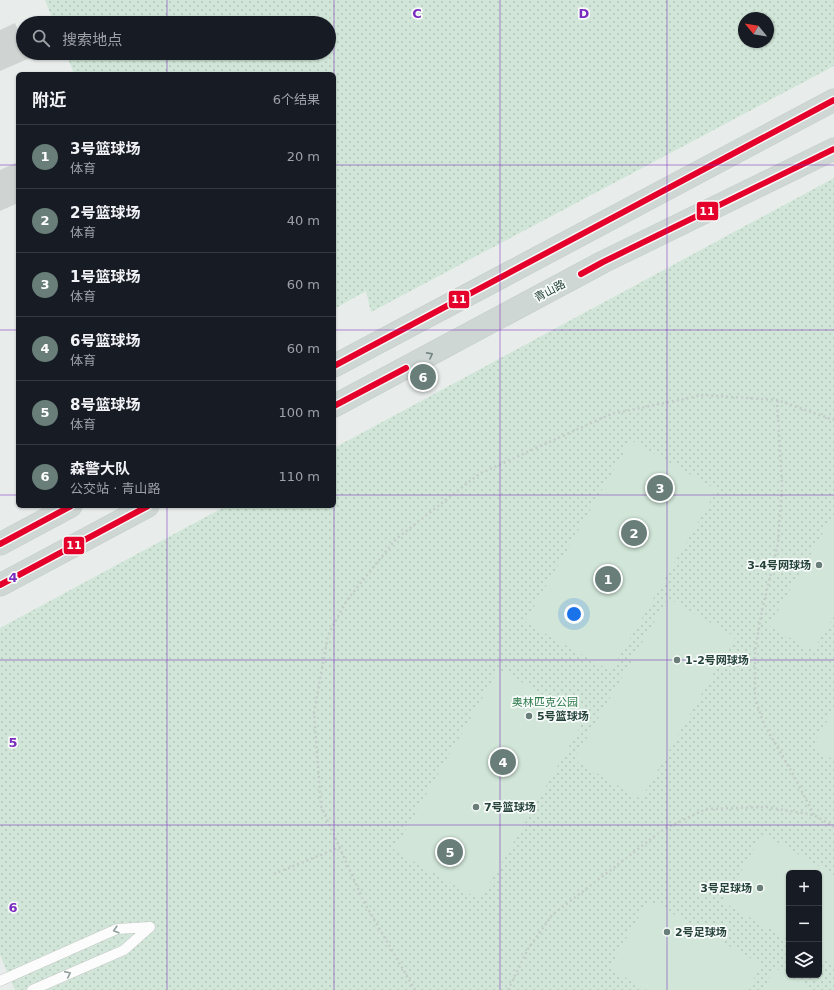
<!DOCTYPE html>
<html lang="zh">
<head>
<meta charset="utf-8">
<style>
	:root { --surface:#171b24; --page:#20242c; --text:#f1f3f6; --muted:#9ea1a6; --line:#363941; --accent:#697e78 }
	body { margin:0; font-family:"DejaVu Sans","Noto Sans SC",sans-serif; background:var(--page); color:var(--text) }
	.controls { position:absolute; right:12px; bottom:12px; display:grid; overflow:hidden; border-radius:6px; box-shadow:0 1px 3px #0004 }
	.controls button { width:36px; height:36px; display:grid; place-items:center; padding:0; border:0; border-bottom:1px solid var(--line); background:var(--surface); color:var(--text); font:20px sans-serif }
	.compass { position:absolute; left:738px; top:12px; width:36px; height:36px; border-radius:50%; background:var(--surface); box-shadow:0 1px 3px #0004; rotate:300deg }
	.you { position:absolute; left:574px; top:614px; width:14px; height:14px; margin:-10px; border:3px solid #fff; border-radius:50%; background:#1a73e8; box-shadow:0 0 0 6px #1a73e833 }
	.badge { display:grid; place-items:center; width:26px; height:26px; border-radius:50%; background:var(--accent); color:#fff; font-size:13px; font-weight:700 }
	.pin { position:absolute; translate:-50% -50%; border:2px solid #fff; box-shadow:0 1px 4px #0006 }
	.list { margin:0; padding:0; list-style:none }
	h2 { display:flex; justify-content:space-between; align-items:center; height:52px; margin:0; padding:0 16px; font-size:17px }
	h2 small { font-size:13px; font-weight:400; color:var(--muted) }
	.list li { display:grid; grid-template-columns:26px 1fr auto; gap:12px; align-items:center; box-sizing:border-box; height:64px; padding:0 16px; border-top:1px solid var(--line) }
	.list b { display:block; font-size:15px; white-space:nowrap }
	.list p { margin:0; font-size:13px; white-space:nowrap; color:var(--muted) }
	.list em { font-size:13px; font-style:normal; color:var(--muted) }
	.icon { flex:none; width:22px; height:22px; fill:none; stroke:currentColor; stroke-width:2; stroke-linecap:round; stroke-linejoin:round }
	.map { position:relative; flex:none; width:834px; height:990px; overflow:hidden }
	.search { position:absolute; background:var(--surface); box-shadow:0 1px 3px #0004; left:16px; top:16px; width:320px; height:44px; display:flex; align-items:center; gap:10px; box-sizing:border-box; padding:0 14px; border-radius:22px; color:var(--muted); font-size:15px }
	.panel { position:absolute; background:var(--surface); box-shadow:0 1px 3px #0004; left:16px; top:72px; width:320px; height:436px; border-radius:6px }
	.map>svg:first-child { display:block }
	.green { fill:url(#green-dots); fill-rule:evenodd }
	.pitch { fill:#d1e6d8 }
	.building { fill:#cfd4d2 }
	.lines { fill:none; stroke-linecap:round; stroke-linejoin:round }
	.lane-casing { stroke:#c5cac8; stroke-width:11 }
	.primary-casing { stroke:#c3ccc9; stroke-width:23 }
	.path { stroke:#c3ccca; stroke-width:2.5; stroke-dasharray:2 3; stroke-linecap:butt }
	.lane { stroke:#fcfcfc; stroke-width:10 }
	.primary { stroke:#cfd7d5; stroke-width:22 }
	.bus-1-casing { stroke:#f7fbf9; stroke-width:9 }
	.bus-1 { stroke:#e4002b; stroke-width:6 }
	.oneway { stroke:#718580 }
	.oneway2 { stroke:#909f9b }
	.grid { fill:none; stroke:#7b2cbf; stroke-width:1; stroke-opacity:0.55 }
	.poi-dot { fill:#697e78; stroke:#f7fbf9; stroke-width:1.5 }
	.labels { text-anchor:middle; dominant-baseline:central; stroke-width:3.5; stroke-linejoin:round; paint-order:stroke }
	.street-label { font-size:11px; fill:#24423a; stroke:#f7fbf9 }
	.poi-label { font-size:11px; font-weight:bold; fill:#24423a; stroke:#f7fbf9; text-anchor:start }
	.park-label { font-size:11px; fill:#2d7a4b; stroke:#f7fbf9 }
	.grid-label { font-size:13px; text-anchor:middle; font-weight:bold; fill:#7b2cbf; stroke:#f7fbf9; stroke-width:3.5; stroke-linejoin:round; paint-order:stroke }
	.line-badge { stroke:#f7fbf9; stroke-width:1.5 }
	.badge-label { font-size:11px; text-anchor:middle; font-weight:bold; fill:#fff }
</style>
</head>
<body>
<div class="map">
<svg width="834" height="990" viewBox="0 0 834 990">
	<defs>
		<pattern id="green-dots" width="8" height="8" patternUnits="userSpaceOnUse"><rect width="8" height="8" fill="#d1e6d8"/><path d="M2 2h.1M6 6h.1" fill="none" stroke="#b3c6ba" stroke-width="1.8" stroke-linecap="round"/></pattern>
	</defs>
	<rect width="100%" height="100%" fill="#e8edeb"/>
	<path class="green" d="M45,0H834V66L371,312L366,291L334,309V74H74L66,53H329V23H54ZM744,18H768V42H744Z
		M834,178V990H15L0,955V628L226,506H334V448ZM789,873H819V975H789Z"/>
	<path class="pitch" d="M631,440L717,490L611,671L525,622Z
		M834,514V616L813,651L769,626Z
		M668,598L735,637L641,799L574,760Z
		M499,669L585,719L480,900L394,850Z
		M834,709V760L812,748Z
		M763,834L834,875V966L819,957V873H789V940L723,902Z
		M649,900L762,965L747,990H647L609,968Z
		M775,968L813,990H763Z"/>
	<path class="building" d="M15,23L23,41V53H28L30,58L0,71V30Z
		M18,162V203L0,211V170Z"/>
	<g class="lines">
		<defs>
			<path id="lane" d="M0,981L117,929L150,927L124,950L32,990"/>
			<path id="primary" d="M334,366L834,100
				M334,406L603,262L834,149
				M0,544L71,506
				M0,585L148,506"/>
		</defs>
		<use href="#lane" class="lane-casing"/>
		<use href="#primary" class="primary-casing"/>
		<path class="path" d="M777,400L782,485L778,544L762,610L755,651V699L764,724L794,776L814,815
			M274,874L340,847
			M415,990L364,902L321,806L314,713L328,635L347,600L396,539L479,474L611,414L703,395L777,400L834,420
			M508,990L528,949L552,915L664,829L706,809L766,807L814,815L834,827"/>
		<use href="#lane" class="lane"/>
		<use href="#primary" class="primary"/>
		<defs>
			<path id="bus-1" d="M581,274L603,262L834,149
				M334,366L834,100
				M334,406L406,368
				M0,544L71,506
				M0,585L148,506"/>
		</defs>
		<use href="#bus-1" class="bus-1-casing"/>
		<use href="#bus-1" class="bus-1"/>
	</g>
	<defs><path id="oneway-chevron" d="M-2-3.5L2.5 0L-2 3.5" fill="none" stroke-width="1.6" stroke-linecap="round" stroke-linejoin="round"/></defs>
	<use class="oneway" href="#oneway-chevron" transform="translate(430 355) rotate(-28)"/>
	<g class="oneway2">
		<use href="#oneway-chevron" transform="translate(116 930) rotate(164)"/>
		<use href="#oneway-chevron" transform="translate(68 974) rotate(-24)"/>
	</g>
	<path class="grid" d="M167,0V23M334,0V74M500,0V990M667,0V990M167,53V74M0,165H18M334,165H834M0,330H18M334,330H834M0,495H18M334,495H834M167,506V990M334,506V990M0,660H834M0,825H834"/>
	<g class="poi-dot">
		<circle cx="819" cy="565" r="4"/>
		<circle cx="677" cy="660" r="4"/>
		<circle cx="529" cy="716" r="4"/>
		<circle cx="476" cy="807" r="4"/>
		<circle cx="760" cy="888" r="4"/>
		<circle cx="667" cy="932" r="4"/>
	</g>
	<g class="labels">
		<g class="street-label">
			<text transform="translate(550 291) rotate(-28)">青山路</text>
		</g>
		<g class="poi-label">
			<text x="811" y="565" text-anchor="end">3-4号网球场</text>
			<text x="685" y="660">1-2号网球场</text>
			<text x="537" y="716">5号篮球场</text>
			<text x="484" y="807">7号篮球场</text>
			<text x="752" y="888" text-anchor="end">3号足球场</text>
			<text x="675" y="932">2号足球场</text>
		</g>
		<g class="park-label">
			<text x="545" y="702">奥林匹克公园</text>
		</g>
	</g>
	<g class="grid-label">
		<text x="417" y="18">C</text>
		<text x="584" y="18">D</text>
		<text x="13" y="582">4</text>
		<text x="13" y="747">5</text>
		<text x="13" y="912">6</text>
	</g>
	<g class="line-badge">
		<rect x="696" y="201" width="23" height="20" rx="4" fill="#e4002b"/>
		<rect x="448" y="290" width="22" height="19" rx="4" fill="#e4002b"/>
		<rect x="63" y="536" width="22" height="19" rx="4" fill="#e4002b"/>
	</g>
	<g class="badge-label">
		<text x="707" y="215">11</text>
		<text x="459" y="303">11</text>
		<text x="74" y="549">11</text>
	</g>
</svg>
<div class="controls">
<button>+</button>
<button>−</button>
<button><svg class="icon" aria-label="layers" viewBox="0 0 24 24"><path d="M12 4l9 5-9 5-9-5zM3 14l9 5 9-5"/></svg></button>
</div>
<svg class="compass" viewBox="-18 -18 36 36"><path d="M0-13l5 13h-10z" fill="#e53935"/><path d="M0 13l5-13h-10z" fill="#9ea1a6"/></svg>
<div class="you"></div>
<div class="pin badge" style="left:608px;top:579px">1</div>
<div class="pin badge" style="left:634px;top:533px">2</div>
<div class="pin badge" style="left:660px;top:488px">3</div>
<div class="pin badge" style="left:503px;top:762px">4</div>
<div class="pin badge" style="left:450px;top:852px">5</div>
<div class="pin badge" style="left:423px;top:377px">6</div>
<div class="search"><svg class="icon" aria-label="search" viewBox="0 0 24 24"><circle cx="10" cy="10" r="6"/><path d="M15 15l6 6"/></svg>搜索地点</div>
<section class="panel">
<h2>附近<small>6个结果</small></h2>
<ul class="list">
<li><span class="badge">1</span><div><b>3号篮球场</b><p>体育</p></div><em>20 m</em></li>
<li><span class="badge">2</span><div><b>2号篮球场</b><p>体育</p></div><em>40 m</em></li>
<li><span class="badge">3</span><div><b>1号篮球场</b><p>体育</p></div><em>60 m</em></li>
<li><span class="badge">4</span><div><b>6号篮球场</b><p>体育</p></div><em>60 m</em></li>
<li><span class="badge">5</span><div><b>8号篮球场</b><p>体育</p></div><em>100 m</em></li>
<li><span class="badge">6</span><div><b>森警大队</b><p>公交站 · 青山路</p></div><em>110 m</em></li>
</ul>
</section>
</div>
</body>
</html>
